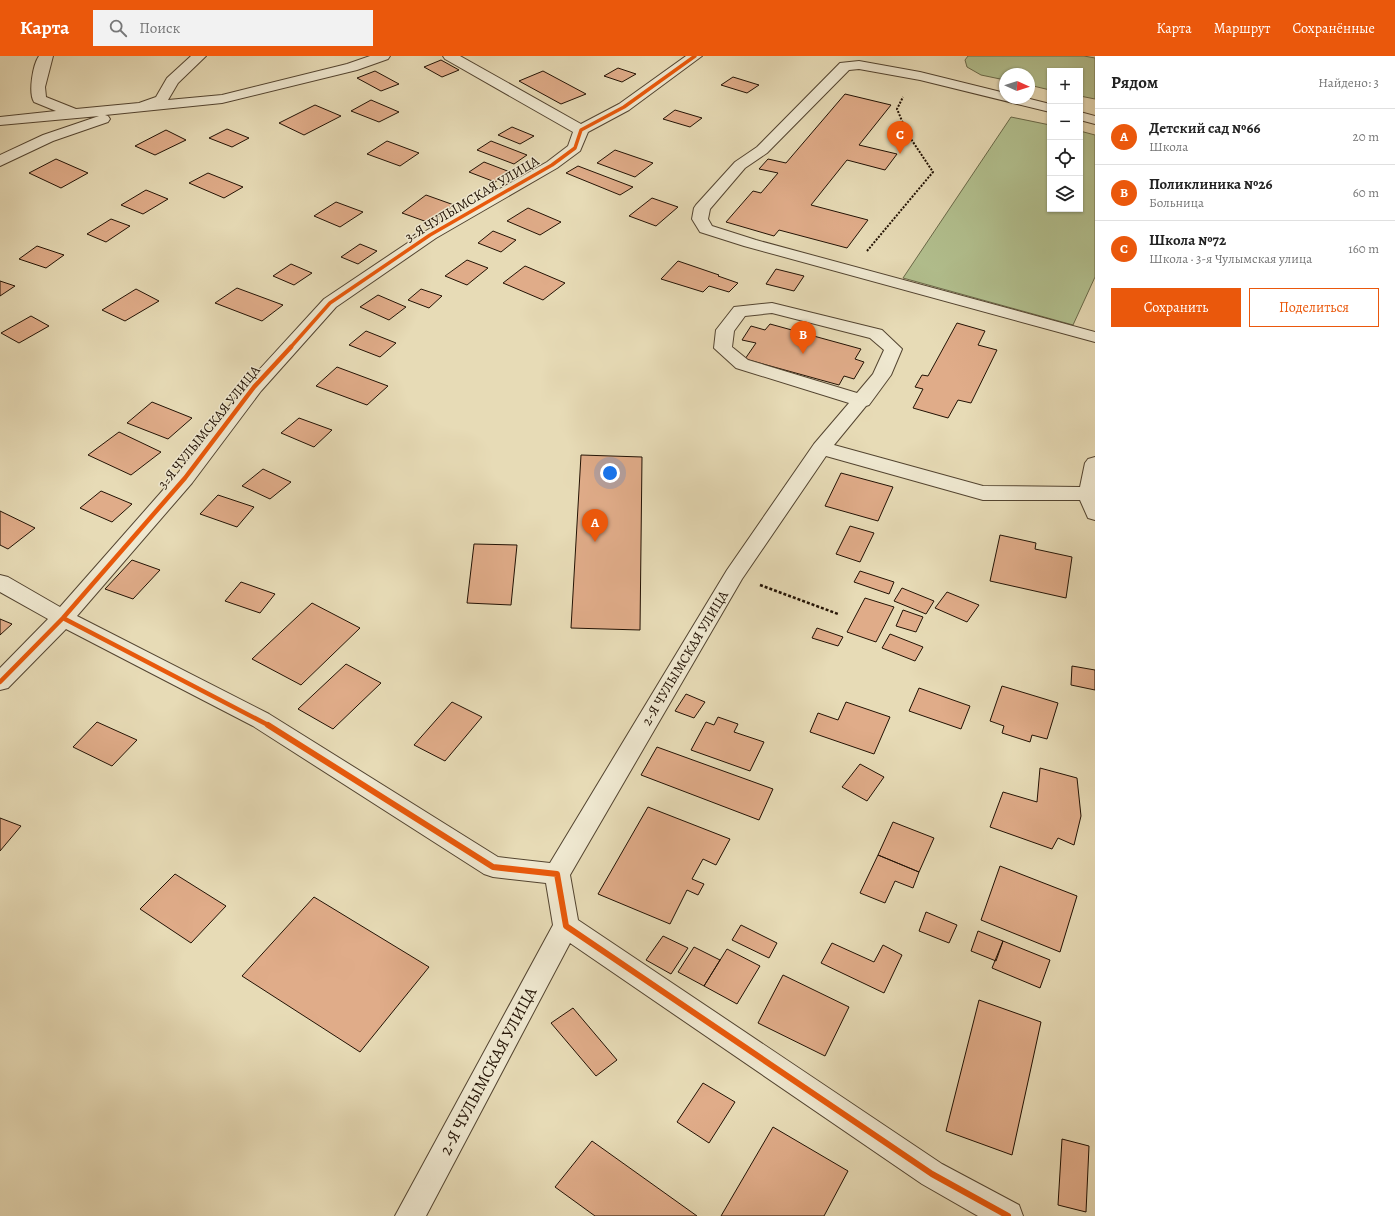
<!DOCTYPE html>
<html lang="ru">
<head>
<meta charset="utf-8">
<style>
	:root { --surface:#fff; --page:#f2f2f2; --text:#222; --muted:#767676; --line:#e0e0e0; --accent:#ea580c }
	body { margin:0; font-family:Alegreya,serif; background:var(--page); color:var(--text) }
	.controls { position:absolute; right:12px; top:12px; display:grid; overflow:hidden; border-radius:0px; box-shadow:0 1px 3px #0004 }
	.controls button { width:36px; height:36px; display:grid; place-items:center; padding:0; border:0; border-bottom:1px solid var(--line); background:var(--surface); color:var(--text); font:20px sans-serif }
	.compass { position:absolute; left:999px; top:12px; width:36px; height:36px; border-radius:50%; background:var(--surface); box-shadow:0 1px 3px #0004; rotate:93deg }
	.you { position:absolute; left:610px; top:417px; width:14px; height:14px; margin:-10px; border:3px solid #fff; border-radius:50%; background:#1a73e8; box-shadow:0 0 0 6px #1a73e833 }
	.badge { display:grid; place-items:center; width:26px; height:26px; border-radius:50%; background:var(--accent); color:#fff; font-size:13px; font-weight:700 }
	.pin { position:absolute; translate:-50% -33px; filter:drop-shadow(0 1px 2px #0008) }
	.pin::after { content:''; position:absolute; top:21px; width:14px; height:12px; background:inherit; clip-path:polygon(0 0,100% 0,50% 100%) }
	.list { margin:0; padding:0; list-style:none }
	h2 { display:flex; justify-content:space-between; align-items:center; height:52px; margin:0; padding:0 16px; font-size:17px }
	h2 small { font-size:13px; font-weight:400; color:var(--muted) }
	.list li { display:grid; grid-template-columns:26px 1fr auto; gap:12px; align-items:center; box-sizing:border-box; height:56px; padding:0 16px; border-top:1px solid var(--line) }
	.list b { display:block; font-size:15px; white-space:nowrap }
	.list p { margin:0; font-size:13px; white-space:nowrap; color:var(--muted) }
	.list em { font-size:13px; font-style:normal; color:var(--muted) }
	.actions { display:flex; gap:8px; padding:12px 16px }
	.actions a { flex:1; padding:9px 0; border:1px solid var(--accent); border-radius:0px; text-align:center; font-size:14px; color:var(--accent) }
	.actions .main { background:var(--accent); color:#fff }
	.icon { flex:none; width:22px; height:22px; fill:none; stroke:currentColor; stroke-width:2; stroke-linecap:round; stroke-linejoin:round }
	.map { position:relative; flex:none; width:1095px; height:1160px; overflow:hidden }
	header { display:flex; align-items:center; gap:24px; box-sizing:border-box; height:56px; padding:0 20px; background:var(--accent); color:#fff }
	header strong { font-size:19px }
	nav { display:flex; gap:22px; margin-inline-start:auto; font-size:14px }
	.search { width:280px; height:36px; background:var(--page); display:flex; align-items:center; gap:10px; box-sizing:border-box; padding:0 14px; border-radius:0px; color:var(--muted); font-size:15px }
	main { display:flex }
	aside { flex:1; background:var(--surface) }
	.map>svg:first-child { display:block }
	.green { fill:#b3c190; stroke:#6a6a4a }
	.building { fill:#e0ac89; stroke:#221204 }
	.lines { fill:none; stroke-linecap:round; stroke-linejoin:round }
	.minor-casing { stroke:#534430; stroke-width:2 }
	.path-far1 { stroke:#221204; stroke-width:2; stroke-dasharray:2 1.5; stroke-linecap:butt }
	.path { stroke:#221204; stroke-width:2.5; stroke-dasharray:3 2; stroke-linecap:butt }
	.minor { fill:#efe8d0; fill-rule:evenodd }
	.cycleway-far2-casing { stroke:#efe8d0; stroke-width:5.5 }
	.cycleway-far1-casing { stroke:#efe8d0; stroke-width:7 }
	.cycleway-casing { stroke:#efe8d0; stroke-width:8 }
	.cycleway-far2 { stroke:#e8590c; stroke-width:3.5 }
	.cycleway-far1 { stroke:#e8590c; stroke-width:4.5 }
	.cycleway { stroke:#e8590c; stroke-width:6 }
	.labels { text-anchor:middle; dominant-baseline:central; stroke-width:3; stroke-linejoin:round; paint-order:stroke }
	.street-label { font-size:14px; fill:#221204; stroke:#efe8d0 }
	.near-street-label { font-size:17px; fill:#221204; stroke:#efe8d0 }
</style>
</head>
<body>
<header>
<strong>Карта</strong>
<div class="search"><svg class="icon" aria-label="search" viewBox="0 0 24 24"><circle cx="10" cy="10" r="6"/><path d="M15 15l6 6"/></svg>Поиск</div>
<nav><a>Карта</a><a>Маршрут</a><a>Сохранённые</a></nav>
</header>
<main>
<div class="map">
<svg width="1095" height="1160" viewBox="0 0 1095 1160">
	<rect width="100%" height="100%" fill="#e7dbb6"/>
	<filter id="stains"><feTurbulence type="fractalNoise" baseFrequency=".005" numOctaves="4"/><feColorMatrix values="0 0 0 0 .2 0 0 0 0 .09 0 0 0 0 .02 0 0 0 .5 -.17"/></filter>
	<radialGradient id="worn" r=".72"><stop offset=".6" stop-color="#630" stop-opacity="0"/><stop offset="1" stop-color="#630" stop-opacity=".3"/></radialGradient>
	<path class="green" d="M968,0H1084L1095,2V43L1080,40V15H1050V34L1029,29V18H1005V24L981,19L967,11L965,4Z
		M1011,61L1050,69V153H1080V75L1095,79V221L1073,269L903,222Z"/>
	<path class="building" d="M441,4L459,14L442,21L424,11Z
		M618,12L636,18L622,26L604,20Z
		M375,15L399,28L381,35L357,22Z
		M543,15L586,38L561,48L519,25Z
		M733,21L759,29L747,37L721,29Z
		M845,38L891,49L859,89L897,98L885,114L847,104L811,149L868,164L847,192L779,174L774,180L726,166L753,135L761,137L778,117L759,113L768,103L786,107Z
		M371,44L399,56L379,66L351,55Z
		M315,49L341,60L304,79L279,67Z
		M675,54L702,62L690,71L663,63Z
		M512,71L534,80L520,88L498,79Z
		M227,73L249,82L232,91L209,82Z
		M166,74L186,84L155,99L135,90Z
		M387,85L419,97L400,110L367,98Z
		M491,85L527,99L514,108L477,94Z
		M615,94L653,107L635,121L597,107Z
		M56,103L88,117L61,132L29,117Z
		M484,106L510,116L495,126L469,116Z
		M578,110L633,131L620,139L566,117Z
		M208,117L243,131L224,142L189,127Z
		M146,134L168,143L143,158L121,149Z
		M426,139L454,149L430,167L402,157Z
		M652,142L678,151L656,170L629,160Z
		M336,146L363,156L340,171L314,160Z
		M528,152L561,166L540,179L507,165Z
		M111,163L130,170L106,186L87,178Z
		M493,175L516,184L501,196L478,187Z
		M360,188L377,195L358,208L341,201Z
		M37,190L64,199L46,212L19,203Z
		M467,204L488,212L467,229L445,220Z
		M678,205L719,219L718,220L738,227L729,236L709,230L703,236L661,223Z
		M291,208L312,217L294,229L273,220Z
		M525,210L565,227L543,244L503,227Z
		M776,213L804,220L794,235L766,228Z
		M0,225L15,230L0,240Z
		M237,232L283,249L262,265L215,247Z
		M136,233L159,245L125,265L102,254Z
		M421,233L442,240L429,252L408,244Z
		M378,239L406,251L389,264L360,251Z
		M31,260L49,270L19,287L1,277Z
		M957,267L985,275L978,289L997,294L971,347L958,344L948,362L913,352L923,333L915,331L922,319L928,320Z
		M770,268L861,293L855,303L864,306L854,323L844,320L839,329L745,303L756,287L742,284L751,270L765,274Z
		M366,275L396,287L380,301L349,289Z
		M337,311L388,330L367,349L316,330Z
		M152,346L192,362L168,383L127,367Z
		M299,362L332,374L314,391L281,377Z
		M119,376L161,396L131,419L88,399Z
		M581,399L642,401L640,574L571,572Z
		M263,413L291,426L270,443L242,430Z
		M841,417L893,431L878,465L825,450Z
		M101,435L132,448L112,466L80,452Z
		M218,439L254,451L237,471L200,458Z
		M0,455L35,472L8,493L0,489Z
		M850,470L874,477L860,506L836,498Z
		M1000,479L1036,487L1035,493L1072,501L1066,542L990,525Z
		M474,488L517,489L511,549L467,547Z
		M132,504L160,514L133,543L105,533Z
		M860,515L894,526L889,538L854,526Z
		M241,526L275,538L260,557L225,545Z
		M902,532L934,545L926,558L894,545Z
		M947,536L979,549L967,566L935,552Z
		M865,542L894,551L876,586L847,576Z
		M312,547L360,572L301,629L252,603Z
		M903,554L923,561L916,576L896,570Z
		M0,563L12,568L0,579Z
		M817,572L843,581L838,590L812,582Z
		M890,578L923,591L915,605L882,592Z
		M346,608L381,627L333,673L298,653Z
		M1072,610L1095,614V634L1071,629Z
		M1002,630L1058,647L1047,683L1032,679L1030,686L1002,677L1004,670L990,665Z
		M919,632L970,650L961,673L909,655Z
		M686,638L705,646L694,662L675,655Z
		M452,646L482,661L445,705L414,689Z
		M846,646L890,661L874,698L810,676L818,657L838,664Z
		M718,661L738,668L734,676L764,686L750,715L691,694L706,666L714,669Z
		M97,666L137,684L112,710L73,691Z
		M657,691L773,733L759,764L641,719Z
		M860,708L884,721L867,745L842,731Z
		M1040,712L1077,722L1081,760L1074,789L1058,782L1052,793L990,771L1003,736L1037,746Z
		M648,751L730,783L716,809L703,803L692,823L704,828L698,839L687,834L670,868L598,838Z
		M0,762L21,770L0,795Z
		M893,766L934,782L919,816L878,799Z
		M878,799L919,816L913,832L895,825L885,847L860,837Z
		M1000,810L1077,840L1060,896L981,864Z
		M175,818L226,850L191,887L140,853Z
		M314,841L429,911L360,996L242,920Z
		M926,856L957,869L949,887L919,875Z
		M741,869L777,887L769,902L732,884Z
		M978,875L1003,885L996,905L971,895Z
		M663,880L688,892L671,918L646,904Z
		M1003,885L1050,904L1040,932L992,912Z
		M832,887L874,906L883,889L902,899L884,937L821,907Z
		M694,891L720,904L704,930L678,916Z
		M727,893L760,910L737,948L704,930Z
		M783,919L849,951L825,1000L758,967Z
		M979,944L1041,966L1012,1099L946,1075Z
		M573,952L617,1004L596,1020L551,967Z
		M703,1027L735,1046L709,1087L677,1066Z
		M773,1071L848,1115L824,1160H721Z
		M1062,1083L1089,1090L1086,1156L1058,1149Z
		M592,1085L697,1160H595L555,1131Z"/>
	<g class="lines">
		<defs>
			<path id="minor" d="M39,0H53L45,31L46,41L76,53L139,47L156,41L167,22L191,0H206L178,27L168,44L222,39L347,8L370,0H390L388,3L357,14L222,47L105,59L108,60L110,63L108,66L53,85L0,110V99L43,79L99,60L0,69V61L56,55L34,46C28,37 33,8 39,0Z
				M443,0H460L581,68L619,48L686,0H702L629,54L588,76L580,95L557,112L436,182L336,251L261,335L192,427L77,560L269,658L498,801L550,807L727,514L814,388L849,347L736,312L714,292L716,274L734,251L772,247L882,274L902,293L891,319L869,349L866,350L834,389L983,430L1080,431L1085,407L1088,403L1095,401V464L1088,462L1080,444H983L826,400L742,523L570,819L578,864L942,1108L1019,1149L1023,1160H978L922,1128L570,887L426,1160H395L553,869L546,827L493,821L484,818L253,670L66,573L8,632L0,634V612L48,563L0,536V519L8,521L60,551L178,417L247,327L324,243L424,176L547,106L568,90L573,76L445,3ZM772,257L870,282L884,294L873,318L857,337L748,304L732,291L734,275L745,260Z
				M859,5L920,16L1005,37V42H1026L1050,48V56L920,24L859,13L849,14L767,97L745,112L710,153L708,163L712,170L756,184L1095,276V286L744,190L700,176L692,163L694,152L696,149L735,106L757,91L840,7Z
				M1080,56L1095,60V68L1080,64Z"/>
		</defs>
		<use href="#minor" class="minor-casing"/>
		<path class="path-far1" d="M867,195L933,116L907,77L897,53L903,41"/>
		<path class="path" d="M760,529L838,558"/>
		<use href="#minor" class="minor"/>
		<defs>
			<path id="cycleway-far2" d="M290,292L330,247L430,179L552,109L575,92L581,74L624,51L695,0"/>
			<path id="cycleway-far1" d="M63,562L270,670
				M0,626L63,562L185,422L254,331L291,291"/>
			<path id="cycleway" d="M268,669L493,811L557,818L566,870L932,1118L1008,1160"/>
		</defs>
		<use href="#cycleway-far2" class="cycleway-far2-casing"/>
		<use href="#cycleway-far1" class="cycleway-far1-casing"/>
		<use href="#cycleway" class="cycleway-casing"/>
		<use href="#cycleway-far2" class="cycleway-far2"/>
		<use href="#cycleway-far1" class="cycleway-far1"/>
		<use href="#cycleway" class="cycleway"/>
	</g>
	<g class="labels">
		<g class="street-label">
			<text transform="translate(472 143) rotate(-31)">3-Я ЧУЛЫМСКАЯ УЛИЦА</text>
			<text transform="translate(209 371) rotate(-51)">3-Я ЧУЛЫМСКАЯ УЛИЦА</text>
			<text transform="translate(685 602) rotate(-59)">2-Я ЧУЛЫМСКАЯ УЛИЦА</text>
		</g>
		<g class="near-street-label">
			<text transform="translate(488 1015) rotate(-62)">2-Я ЧУЛЫМСКАЯ УЛИЦА</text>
		</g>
	</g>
	<rect width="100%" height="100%" filter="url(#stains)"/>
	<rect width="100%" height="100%" fill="url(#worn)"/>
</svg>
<div class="controls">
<button>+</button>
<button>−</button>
<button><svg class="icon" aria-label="locate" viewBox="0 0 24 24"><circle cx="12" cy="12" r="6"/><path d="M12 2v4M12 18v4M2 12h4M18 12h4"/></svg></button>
<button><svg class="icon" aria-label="layers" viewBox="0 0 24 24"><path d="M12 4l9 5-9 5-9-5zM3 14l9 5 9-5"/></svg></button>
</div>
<svg class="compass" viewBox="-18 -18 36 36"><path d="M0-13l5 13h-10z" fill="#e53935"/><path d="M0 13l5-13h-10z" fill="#767676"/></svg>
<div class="you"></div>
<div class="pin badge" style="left:595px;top:486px">A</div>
<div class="pin badge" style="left:803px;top:298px">B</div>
<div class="pin badge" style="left:900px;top:98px">C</div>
</div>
<aside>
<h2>Рядом<small>Найдено: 3</small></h2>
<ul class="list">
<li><span class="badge">A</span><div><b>Детский сад №66</b><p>Школа</p></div><em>20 m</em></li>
<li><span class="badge">B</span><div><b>Поликлиника №26</b><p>Больница</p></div><em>60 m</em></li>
<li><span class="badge">C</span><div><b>Школа №72</b><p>Школа · 3-я Чулымская улица</p></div><em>160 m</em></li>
</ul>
<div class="actions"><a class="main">Сохранить</a><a>Поделиться</a></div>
</aside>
</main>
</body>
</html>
